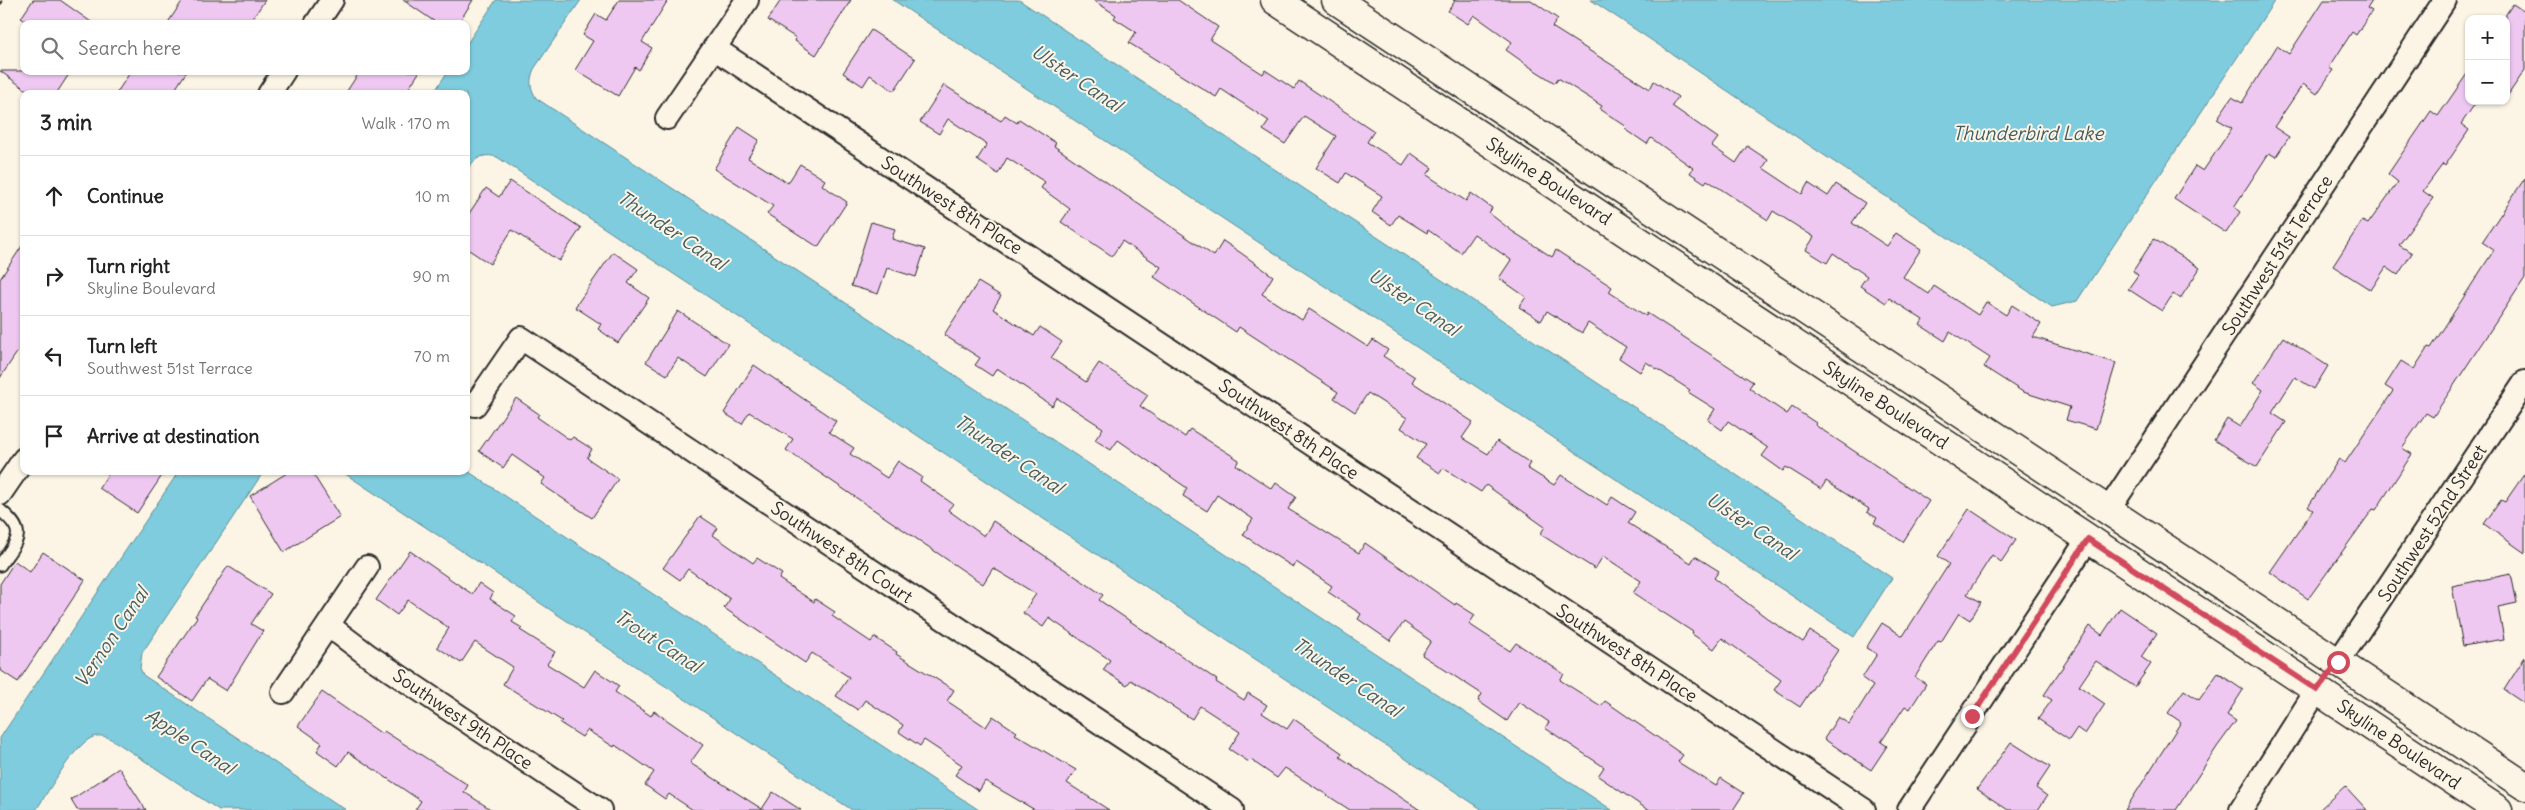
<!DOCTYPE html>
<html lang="en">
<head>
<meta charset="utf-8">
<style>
	:root { --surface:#fff; --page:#f2f2f2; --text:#222; --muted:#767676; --line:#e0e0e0 }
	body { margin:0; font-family:Delius,sans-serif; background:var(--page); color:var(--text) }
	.controls { position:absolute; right:15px; top:15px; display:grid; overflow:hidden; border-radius:10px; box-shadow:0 1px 4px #0004 }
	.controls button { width:45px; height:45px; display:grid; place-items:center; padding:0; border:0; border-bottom:1px solid var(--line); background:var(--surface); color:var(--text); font:25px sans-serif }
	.stop { position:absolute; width:15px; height:15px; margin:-11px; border:4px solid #d1495b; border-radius:50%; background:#fff }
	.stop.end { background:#d1495b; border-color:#fff; box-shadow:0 1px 5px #0008 }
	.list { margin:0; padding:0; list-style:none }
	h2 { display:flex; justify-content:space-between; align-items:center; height:65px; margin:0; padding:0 20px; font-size:21px }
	h2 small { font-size:16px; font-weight:400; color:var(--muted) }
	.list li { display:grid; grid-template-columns:32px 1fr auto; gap:15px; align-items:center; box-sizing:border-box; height:80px; padding:0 20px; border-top:1px solid var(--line) }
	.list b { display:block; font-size:19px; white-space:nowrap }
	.list p { margin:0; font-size:16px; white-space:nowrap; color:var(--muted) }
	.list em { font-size:16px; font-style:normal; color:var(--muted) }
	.icon { flex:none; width:28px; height:28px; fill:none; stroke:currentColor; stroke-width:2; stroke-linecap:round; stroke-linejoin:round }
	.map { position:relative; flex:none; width:2525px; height:810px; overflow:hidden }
	.search { position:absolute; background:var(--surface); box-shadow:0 1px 4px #0004; left:20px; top:20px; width:450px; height:55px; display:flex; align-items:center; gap:12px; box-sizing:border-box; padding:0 18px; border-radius:10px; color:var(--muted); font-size:19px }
	.panel { position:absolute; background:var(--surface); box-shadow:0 1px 4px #0004; left:20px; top:90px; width:450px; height:385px; border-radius:10px }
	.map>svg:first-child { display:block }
	.water { fill:#7fccde; stroke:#5d8c96 }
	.building { fill:#efc8f2; stroke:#2b2b2b }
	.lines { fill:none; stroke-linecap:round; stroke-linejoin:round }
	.service-casing { stroke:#2b2b2b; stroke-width:15 }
	.minor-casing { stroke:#2b2b2b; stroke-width:26 }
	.tertiary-casing { stroke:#2b2b2b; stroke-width:31 }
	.path { stroke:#2b2b2b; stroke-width:3; stroke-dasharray:4 4; stroke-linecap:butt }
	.service { stroke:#fcf5e5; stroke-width:11 }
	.minor { stroke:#fcf5e5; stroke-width:22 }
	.tertiary { stroke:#fcf5e5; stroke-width:28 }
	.route { stroke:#d1495b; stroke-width:6 }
	.labels { text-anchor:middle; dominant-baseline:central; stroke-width:4; stroke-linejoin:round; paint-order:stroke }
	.street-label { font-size:18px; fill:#2b2b2b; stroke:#fcf5e5 }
	.water-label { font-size:19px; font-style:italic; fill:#445b61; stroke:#fcf5e5 }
</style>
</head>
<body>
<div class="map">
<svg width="2525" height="810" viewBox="0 0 2525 810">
	<rect width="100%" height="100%" fill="#fcf5e5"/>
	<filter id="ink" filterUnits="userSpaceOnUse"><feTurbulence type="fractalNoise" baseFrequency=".02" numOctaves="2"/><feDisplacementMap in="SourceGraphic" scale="10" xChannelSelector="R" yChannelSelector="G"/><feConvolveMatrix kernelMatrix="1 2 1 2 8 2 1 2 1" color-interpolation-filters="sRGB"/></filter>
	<g filter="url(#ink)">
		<path class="water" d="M496,0H581L534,69C529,81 530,87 536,98L1612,810H1483L497,157C482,153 475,158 466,171V94H433L448,71H466V45Z
			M893,0H1019L1892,578L1854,637Z
			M1591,0H2275L2077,301L2052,307Z
			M466,470L979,810H852L341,471Z
			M179,471H264L142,653L140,668L143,675L346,810H219L119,744C112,740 106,735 97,736C77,738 48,793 36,810H0V738Z"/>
		<path class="building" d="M33,0H60L94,24H30L21,18Z
			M183,0H265L249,24H167Z
			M403,0H473L458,24H438Z
			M619,0H668L642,42L652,48L639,70L635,67L618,96L575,70L593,41L583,35L596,14L606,20Z
			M781,0H851L816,55L795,41L796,38L768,20Z
			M1093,0H1178L1218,27L1210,40L1263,74L1265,70L1294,89L1299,81L1374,131L1367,142L1403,165L1411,153L1432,168L1427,175L1466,201L1471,193L1492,208L1489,213L1512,231L1552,257L1556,250L1612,287L1609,292L1646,316L1647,313L1753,382L1749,388L1787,414L1792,407L1816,423L1815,425L1929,501L1903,542L1874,523L1877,518L1867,512L1869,509L1826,481L1821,489L1786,467L1783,471L1762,456L1768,448L1728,421L1722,430L1708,420L1715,409L1688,392L1690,390L1646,362L1640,372L1619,358L1626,347L1588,323L1582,333L1547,311L1541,321L1519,307L1526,297L1499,278L1511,260L1474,234L1461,253L1428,230L1427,233L1398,215L1391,225L1372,212L1382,196L1346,173L1340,183L1316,168L1336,136L1304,116L1285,144L1263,130L1269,121L1221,89L1216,97L1129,43L1136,32L1114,18L1116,15Z
			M1453,0H1531L1558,19L1552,27L1650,89L1654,81L1678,97L1672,106L1718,138L1712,146L1736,163L1747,146L1768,160L1763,168L1802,194L1808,183L1828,196L1836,184L1865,203L1852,223L1887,246L1896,233L1921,249L1903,277L1929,294L1934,286L1978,315L1986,302L2006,315L2012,305L2041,324L2033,337L2116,363L2096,429L2066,420L2070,407L2023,392L1984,367L1990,358L1950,332L1945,341L1920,325L1923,320L1889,298L1886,303L1860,286L1867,276L1833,253L1827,263L1806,250L1814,237L1773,211L1768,220L1707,180L1705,183L1690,173L1693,168L1651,138L1647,144L1625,129L1627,127L1600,109L1602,106L1558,78L1555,83L1533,69L1506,50L1512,42L1474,15L1468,24L1448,11L1455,1Z
			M2324,0H2372L2367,8L2372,11L2356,35L2352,32L2329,68L2333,70L2317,94L2303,84L2274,127L2289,137L2276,157L2269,153L2234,207L2240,212L2226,233L2174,199L2195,166L2203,171L2232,128L2217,119L2232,97L2242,103L2277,46L2289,54Z
			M2513,4L2525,12V70L2506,98V14Z
			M871,30L915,59L894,91L870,75L863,86L843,73Z
			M0,71H71L56,94H32Z
			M131,71H187L172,94H116Z
			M360,71H420L405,94H345Z
			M2469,71V101H2477L2461,124L2469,130L2445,166L2443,164L2423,191L2433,198L2399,245L2412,253L2398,275L2386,267L2371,290L2333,266L2362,221L2368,224L2398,182L2388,174L2431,111L2438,116Z
			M944,85L1001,121L1005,115L1017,123L1019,119L1056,143L1054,146L1214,256L1223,241L1241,253L1273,276L1262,294L1302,320L1309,309L1368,347L1373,340L1388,350L1383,356L1415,377L1412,382L1473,422L1462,438L1488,454L1497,441L1530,463L1527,468L1554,485L1561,475L1607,505L1612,497L1635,512L1628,523L1691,563L1695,556L1719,571L1714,578L1771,621L1803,642L1810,631L1838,650L1800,707L1774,690L1781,680L1722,638L1714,649L1692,634L1693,632L1633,593L1641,581L1603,556L1595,569L1540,534L1545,527L1486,485L1481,492L1443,468L1440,473L1416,458L1426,444L1401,428L1407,418L1368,393L1355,412L1334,398L1338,392L1239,327L1236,332L1154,277L1161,267L1122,241L1112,256L1061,222L1070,209L1041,188L1045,182L1007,158L998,174L977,160L987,144L948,119L939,134L920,122Z
			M739,127L759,140L748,158L788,183L800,164L825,180L822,185L847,202L818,247L767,214L773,206L714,169Z
			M2525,178V278L2433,417L2426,413L2402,448L2412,454L2376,510L2373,509L2308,599L2270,572L2313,510L2308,507L2339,459L2345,463L2393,391L2385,386L2401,361L2414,369L2428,347L2431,348L2494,250L2482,242Z
			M510,181L581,228L559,261L512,230L490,264L466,248V218L486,188L499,197Z
			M871,222L895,229L892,239L925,249L916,277L887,268L878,294L851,286Z
			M2154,239L2200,268L2180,299L2173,294L2162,311L2128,289L2138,275L2133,271Z
			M24,243V342L0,378V279Z
			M613,252L638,269L628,283L649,298L618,343L598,329L601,324L575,307Z
			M978,282L1001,296L993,309L1034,336L1040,327L1062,342L1051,358L1086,382L1099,363L1148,395L1140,406L1185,437L1190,429L1239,460L1236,465L1272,489L1276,483L1296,497L1288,509L1359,553L1365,543L1455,605L1456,603L1475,615L1469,624L1510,651L1516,643L1564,674L1560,680L1601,706L1605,701L1683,755L1678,762L1716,786L1721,778L1744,793L1733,810H1648L1598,776L1604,767L1545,728L1549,722L1519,702L1507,721L1478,701L1482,694L1422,655L1431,641L1404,622L1390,641L1358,619L1361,614L1328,592L1332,586L1296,562L1293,567L1243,535L1253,519L1217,495L1207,511L1183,496L1187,488L1118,440L1111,450L1095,440L1103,428L1057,398L1052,406L997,368L992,376L975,365L980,358L944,335Z
			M678,311L728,344L707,377L678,358L667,375L646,362Z
			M2283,337L2328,366L2314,389L2295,377L2272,413L2286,422L2257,467L2214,440L2227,419L2240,427L2263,390L2253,383Z
			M754,365L836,421L829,432L854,448L850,454L887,478L898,461L922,477L920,481L953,504L948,510L984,536L993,521L1103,595L1099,600L1217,680L1216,682L1244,700L1248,693L1267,705L1262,713L1287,729L1294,719L1342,753L1340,757L1420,810H1350L1285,768L1277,778L1251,760L1249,762L1229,749L1240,732L1200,706L1192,719L1131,680L1127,685L1103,670L1110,660L1049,618L1043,627L1023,613L1036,594L993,568L983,584L786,450L793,439L749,412L742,424L724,413Z
			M516,398L539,414L537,417L570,440L573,437L592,449L587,458L618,479L592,518L541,484L545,478L512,455L503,468L479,451Z
			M110,471H165L137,513L99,488Z
			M290,471H311L340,517L284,552L250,496Z
			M2525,473V553L2484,524L2501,500L2505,502Z
			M1969,509L2016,540L2001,562L1992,555L1967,594L1981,602L1970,620L1959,613L1941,642L1938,641L1915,677L1926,684L1910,709L1905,706L1881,742L1887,746L1871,770L1824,739L1838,717L1849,724L1873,686L1862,678L1877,654L1866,648L1882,623L1903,636L1949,564L1938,556Z
			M700,516L718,528L713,535L753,563L757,558L782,574L779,579L814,602L815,599L835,612L832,616L871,642L874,637L897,652L896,654L954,690L947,701L986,727L993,716L1017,732L1015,734L1076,770L1067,783L1109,810H1035L985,781L979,791L955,775L962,765L924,740L920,746L899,732L903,725L865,700L858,710L836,696L849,677L812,653L805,663L783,648L724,608L730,599L688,569L680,580L663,568Z
			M410,551L472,594L479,583L493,593L490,599L516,616L512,622L522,628L520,630L555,652L547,664L584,687L595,670L619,686L615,692L651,716L654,711L703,745L690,763L762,809L773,792L801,810H693L669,794L665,799L645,785L654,772L615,745L614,747L587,730L582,737L560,723L562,721L503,684L513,667L475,642L461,663L437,647L449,628L408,600L397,615L376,600Z
			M43,552L85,580L18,682L0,670V584L15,561L30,572Z
			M228,566L271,594L251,624L263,631L226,691L207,679L192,701L156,677L197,617L195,616Z
			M2511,574L2517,603L2498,607L2504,639L2463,646L2452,586Z
			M2120,608L2157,633L2141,657L2151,664L2135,687L2096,661L2079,686L2105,704L2085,734L2077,728L2069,740L2038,719L2052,700L2044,695L2090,626L2102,635Z
			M2525,657V704L2504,690Z
			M2218,673L2243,690L2227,715L2236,721L2217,747L2176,810H2125L2181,722L2168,713L2184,690L2199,700Z
			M322,692L382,734L384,731L468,785L464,792L492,810H415L421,801L348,752L338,766L317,751L322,743L298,726Z
			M2011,742L2050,767L2036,788L2047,796L2038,810H2008L1977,789Z
			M119,768L146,810H77L71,800Z
			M2345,786L2367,810H2319Z"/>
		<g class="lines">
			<defs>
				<path id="service" d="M0,510C28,533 18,539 0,565"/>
				<path id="minor" d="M316,24L332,0
					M714,48L1864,810
					M269,94L284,71
					M667,118L747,0
					M475,405L521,338L1232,810
					M0,494L24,459
					M2109,509L2445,0
					M328,625L369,656L600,810
					M2338,662L2525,382
					M283,692L367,567
					M1909,810L2088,539
					M2241,810L2317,690"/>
				<path id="tertiary" d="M1275,0L2498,810
					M1336,0L2525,786"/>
			</defs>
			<use href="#service" class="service-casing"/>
			<use href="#minor" class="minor-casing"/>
			<use href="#tertiary" class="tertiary-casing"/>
			<path class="path" d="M0,4L3,0"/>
			<use href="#service" class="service"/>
			<use href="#minor" class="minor"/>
			<use href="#tertiary" class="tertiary"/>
		</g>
	</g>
	<g class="lines" filter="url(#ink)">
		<path class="route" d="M1972,716L2088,539L2317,690L2338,662"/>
	</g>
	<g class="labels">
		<g class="street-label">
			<text transform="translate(1549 181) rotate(33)">Skyline Boulevard</text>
			<text transform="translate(952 205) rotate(33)">Southwest 8th Place</text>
			<text transform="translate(2277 255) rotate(-57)">Southwest 51st Terrace</text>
			<text transform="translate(1886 405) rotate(33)">Skyline Boulevard</text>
			<text transform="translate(1289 429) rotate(34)">Southwest 8th Place</text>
			<text transform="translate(2432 523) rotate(-57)">Southwest 52nd Street</text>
			<text transform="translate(842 552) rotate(34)">Southwest 8th Court</text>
			<text transform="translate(1627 653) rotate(33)">Southwest 8th Place</text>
			<text transform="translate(463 719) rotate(34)">Southwest 9th Place</text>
			<text transform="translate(2399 744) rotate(34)">Skyline Boulevard</text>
		</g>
		<g class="water-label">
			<text transform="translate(1077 78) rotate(34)">Ulster Canal</text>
			<text x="2028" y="133">Thunderbird Lake</text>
			<text transform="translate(672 230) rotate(34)">Thunder Canal</text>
			<text transform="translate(1414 302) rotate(34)">Ulster Canal</text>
			<text transform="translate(1009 454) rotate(34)">Thunder Canal</text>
			<text transform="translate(1752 526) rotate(34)">Ulster Canal</text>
			<text transform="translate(111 637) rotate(-56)">Vernon Canal</text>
			<text transform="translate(658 641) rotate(33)">Trout Canal</text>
			<text transform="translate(1347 677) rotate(34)">Thunder Canal</text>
			<text transform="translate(190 741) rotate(34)">Apple Canal</text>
		</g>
	</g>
</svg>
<div class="controls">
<button>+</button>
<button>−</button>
</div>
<div class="stop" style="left:2338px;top:662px"></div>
<div class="stop end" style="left:1972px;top:716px"></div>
<div class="search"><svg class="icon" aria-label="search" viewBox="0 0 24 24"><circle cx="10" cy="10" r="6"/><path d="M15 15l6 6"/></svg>Search here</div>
<section class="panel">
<h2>3 min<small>Walk · 170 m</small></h2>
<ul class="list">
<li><svg class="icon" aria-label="ahead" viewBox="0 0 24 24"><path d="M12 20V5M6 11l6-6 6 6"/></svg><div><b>Continue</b></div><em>10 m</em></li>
<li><svg class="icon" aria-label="right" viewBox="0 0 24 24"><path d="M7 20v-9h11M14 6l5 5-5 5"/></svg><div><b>Turn right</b><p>Skyline Boulevard</p></div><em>90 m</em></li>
<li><svg class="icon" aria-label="left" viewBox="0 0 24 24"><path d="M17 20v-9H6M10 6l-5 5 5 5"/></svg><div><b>Turn left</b><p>Southwest 51st Terrace</p></div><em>70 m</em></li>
<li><svg class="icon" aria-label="arrive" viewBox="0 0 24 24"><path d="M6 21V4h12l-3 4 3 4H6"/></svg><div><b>Arrive at destination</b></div></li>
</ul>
</section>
</div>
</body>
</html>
